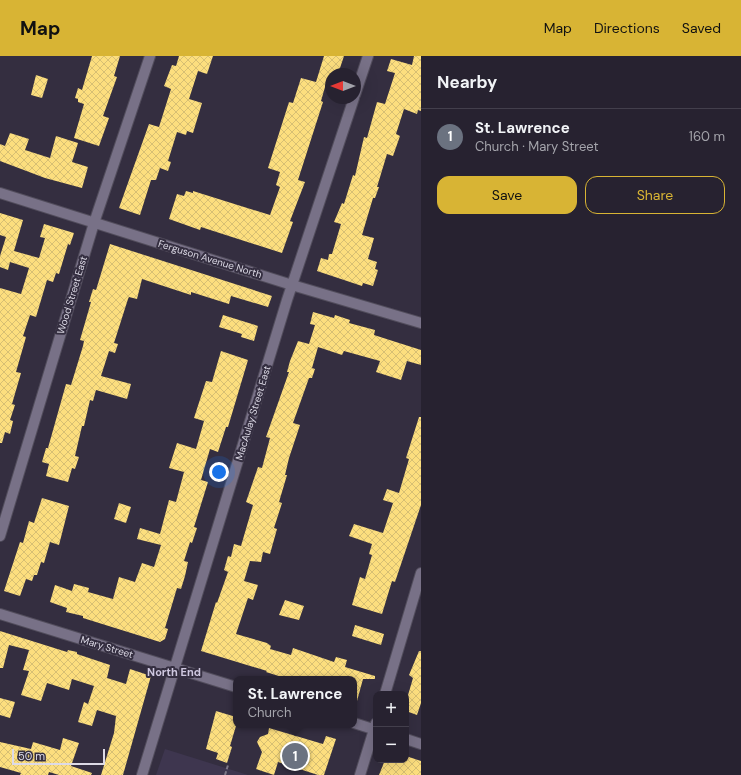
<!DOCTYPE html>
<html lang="en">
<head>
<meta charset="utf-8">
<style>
	:root { --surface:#272230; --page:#332f3c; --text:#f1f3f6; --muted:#a4a4ab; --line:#433f4c; --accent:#d8b434 }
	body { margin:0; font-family:"DM Sans",sans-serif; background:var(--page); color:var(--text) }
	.controls { position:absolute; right:12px; bottom:12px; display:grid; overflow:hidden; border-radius:8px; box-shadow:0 4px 16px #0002 }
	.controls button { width:36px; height:36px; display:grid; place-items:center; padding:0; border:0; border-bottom:1px solid var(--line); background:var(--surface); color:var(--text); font:20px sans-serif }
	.compass { position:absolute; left:325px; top:12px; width:36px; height:36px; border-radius:50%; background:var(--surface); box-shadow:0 4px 16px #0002; rotate:270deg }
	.scale { position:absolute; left:12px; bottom:10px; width:93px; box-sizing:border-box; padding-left:4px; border:2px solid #dddae6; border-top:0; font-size:11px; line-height:14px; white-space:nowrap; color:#dddae6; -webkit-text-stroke:3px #342e40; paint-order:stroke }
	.you { position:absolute; left:219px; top:416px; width:14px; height:14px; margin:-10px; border:3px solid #fff; border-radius:50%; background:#1a73e8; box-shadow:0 0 0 6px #1a73e833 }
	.badge { display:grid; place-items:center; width:26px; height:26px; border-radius:50%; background:var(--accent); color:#fff; font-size:13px; font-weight:700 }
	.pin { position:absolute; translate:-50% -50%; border:2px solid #fff; box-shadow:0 1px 4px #0006 }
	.popup { position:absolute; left:233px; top:620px; width:124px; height:52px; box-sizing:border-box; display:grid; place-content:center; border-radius:8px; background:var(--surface); filter:drop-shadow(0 1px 3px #0005); font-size:13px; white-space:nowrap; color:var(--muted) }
	.popup b { font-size:15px; color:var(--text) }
	.popup::after { content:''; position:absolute; left:50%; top:100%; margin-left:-8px; border:8px solid transparent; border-top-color:var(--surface) }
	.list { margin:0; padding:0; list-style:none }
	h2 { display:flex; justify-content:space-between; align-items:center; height:52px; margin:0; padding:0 16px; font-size:17px }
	h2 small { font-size:13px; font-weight:400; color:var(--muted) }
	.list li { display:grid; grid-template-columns:26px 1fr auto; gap:12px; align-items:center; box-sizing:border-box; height:56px; padding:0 16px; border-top:1px solid var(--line) }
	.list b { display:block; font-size:15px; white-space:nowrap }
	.list p { margin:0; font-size:13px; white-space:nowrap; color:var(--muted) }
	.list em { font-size:13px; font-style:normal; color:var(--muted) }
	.actions { display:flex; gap:8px; padding:12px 16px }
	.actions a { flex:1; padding:9px 0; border:1px solid var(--accent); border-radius:12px; text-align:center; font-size:14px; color:var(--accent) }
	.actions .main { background:var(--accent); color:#111 }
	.map { position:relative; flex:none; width:421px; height:719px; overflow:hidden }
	header { display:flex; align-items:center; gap:24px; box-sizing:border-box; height:56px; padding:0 20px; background:var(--accent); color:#111 }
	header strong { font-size:19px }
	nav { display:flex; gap:22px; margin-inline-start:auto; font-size:14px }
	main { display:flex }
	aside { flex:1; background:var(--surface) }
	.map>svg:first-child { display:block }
	.built { fill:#3e364f }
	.building { fill:url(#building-cross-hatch) }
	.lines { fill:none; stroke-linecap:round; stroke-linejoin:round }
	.minor-casing { stroke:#524d5c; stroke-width:12 }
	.path { stroke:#7d7888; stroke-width:2; stroke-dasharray:4 2; stroke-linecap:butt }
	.minor { stroke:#787187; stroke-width:10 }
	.labels { text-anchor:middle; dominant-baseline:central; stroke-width:4; stroke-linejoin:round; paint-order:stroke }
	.street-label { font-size:10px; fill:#dddae6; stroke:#342e40 }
	.neighbourhood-label { font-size:11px; font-weight:bold; fill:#cfc8e0; stroke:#342e40 }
</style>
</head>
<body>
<header>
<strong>Map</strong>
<nav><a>Map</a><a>Directions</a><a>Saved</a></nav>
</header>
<main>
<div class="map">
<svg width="421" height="719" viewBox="0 0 421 719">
	<defs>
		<pattern id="building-cross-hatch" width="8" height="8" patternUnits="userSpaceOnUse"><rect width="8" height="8" fill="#fcde7e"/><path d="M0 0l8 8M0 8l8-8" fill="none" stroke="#d7bf73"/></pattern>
	</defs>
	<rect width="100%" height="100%" fill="#342e40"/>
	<path class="built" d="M165,693L248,719H156Z"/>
	<path class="building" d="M92,0H120L114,20L117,21L103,60L109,62L99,90L74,82L84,48L78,46V43L75,42L78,32L82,34Z
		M179,0H213L207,18L198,15L189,43L202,47L193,77L187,75L186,79L177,76L168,105L171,106L168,115L160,112L156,124H151L140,159L119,152L149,68L159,71L171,33L164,30L172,9L176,10Z
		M324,0H344L338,18H331V25L327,24L321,45L323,46L298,124L305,126L290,165L293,166L282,197L201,171L200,174L169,163L177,138L184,140L186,135L193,137V135L270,159L280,131L276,129L280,116L268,112L289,46L293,47L301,22L316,26Z
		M414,0H421V55L418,54L417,58L404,53L396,78L400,80L393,100L387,98L377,131H379L375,142H373L362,179L374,182L368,203L377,206L375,213L378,214L373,230L363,227L362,230L317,215L321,202L328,204L329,198H332L341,168L334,166L342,147L344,148L353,119L355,120L364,81L367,82L377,46L385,48L395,17L387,15L391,3L412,9Z
		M36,19L48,23L42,42L31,39Z
		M10,77L29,83L25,94L50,102L56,80L78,87L72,106L88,111L82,132L45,122L0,105V88L5,90Z
		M0,157L23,164L14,195L39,202L45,182L40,181L44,168L74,177L70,189L68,188L59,218L56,217L53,226L47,224L36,261L30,259L23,280L26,281L16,316L21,317L12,348L15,349L10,364L13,365L10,378L5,376L2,387H0V232L21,238L29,212L10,206L8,214L0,211V200L6,181L0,179Z
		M110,188L272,240L268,251L231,240L229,248L191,236V239L142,223L137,243L129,241L128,243L114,287L118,288L115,297L109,295L101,320L131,328L127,343L96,334L93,345L90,344L84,370H82L75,400L79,401L75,413L72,412L68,426L46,420L49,408L42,406L46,392H48L66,328L71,329L83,290L84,285L80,284L91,246H89L93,233L96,234Z
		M313,256L334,262L335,259L350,264L349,267L375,274L374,279L421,294V309L407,305L401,324L376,316L380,305L344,295L342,299L318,291L312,312L315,313L312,322H309L293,367L300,369L289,402L285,419H287L279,446L282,447L274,472L277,473L270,498L263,496L261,506L250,505L244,525L258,529L253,544L248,542L236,578L267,587L271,590L270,593L291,599L293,592L334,606L336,601L347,604L345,611L375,620V623H363L357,645L354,644V623H288L266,616L267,615L201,595L216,546L217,547L228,516L224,514L228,500L231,501L234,488L241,490L253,449L246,446L258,411L262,412L270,382L266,381L289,316H287L290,305L298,285L309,288L315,269L310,268Z
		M223,259L258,270L254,285L241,281L242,278L219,271Z
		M221,295L248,304L228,371H226L218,396L210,393L201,424L208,426L194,471L197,472L192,487L190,486L184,505L188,506L185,520L181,533L177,532L165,572L168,573L165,583L160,586L83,562V560L66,556L67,552L50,546L55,529L72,535L74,528L89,532L88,536L113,543L119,521L135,526L142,507L154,511L161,489L137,483L140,472L160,478L169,444L176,446L184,416L169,412L177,387L196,393L204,365L194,362L206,325L212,326Z
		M419,361H421V449L395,526L392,525L382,558L352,549L360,521L365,523L372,499L369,498L372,488L349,480L354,468L383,477L393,447L383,444L387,433L399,437L409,403L406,402Z
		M42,442L69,450L59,489L50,486L44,507L41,506L37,519H34L32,525L26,523L20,540L4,535L20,486L23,487L29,465L34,467Z
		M119,447L131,451L126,467L114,463Z
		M285,544L304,550L299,564L279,559Z
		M355,569L384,578L381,589L352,580Z
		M0,575L67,596L68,594L77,596V598L110,609L107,622L126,628L130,613L151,620L123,719H101L114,677L116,660L97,654L92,670L78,666L84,646L88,648L94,630L72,623L69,634L47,627L41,645L21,639L29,615L23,614L29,594L9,589L3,612H0Z
		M419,595H421V647L417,659L406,655V646L413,622L409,619Z
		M0,642L15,646L10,662L0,659Z
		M216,655L236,661V670L230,690L232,691L227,707L216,703L218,697L206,693Z
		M269,672L323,688L326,680L336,683L324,719H318L278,706L274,719L256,713L262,696L257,686L260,681L268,678Z
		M63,682L79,687L71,710L92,717L91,719H59L49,716L48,719H20L21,717L0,711V686L31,693L33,686L60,694Z
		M406,700L421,705V719H379L385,704H406Z"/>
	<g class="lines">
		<defs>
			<path id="minor" d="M355,39L368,0
				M0,137L292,229L421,267
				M0,480L94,167L150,0
				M0,558L236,631
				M385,638L421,517
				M354,667L376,674
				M406,683L421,688
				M142,719L287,244L354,42
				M360,719L376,667"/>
		</defs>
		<use href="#minor" class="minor-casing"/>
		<path class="path" d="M225,719L228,709"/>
		<use href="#minor" class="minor"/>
	</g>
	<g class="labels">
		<g class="street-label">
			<text transform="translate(210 203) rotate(17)">Ferguson Avenue North</text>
			<text transform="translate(72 239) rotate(-73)">Wood Street East</text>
			<text transform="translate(253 357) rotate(-73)">MacAulay Street East</text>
			<text transform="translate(107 591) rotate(17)">Mary Street</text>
		</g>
		<g class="neighbourhood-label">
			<text x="174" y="616">North End</text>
		</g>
	</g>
</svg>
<div class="controls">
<button>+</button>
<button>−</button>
</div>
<svg class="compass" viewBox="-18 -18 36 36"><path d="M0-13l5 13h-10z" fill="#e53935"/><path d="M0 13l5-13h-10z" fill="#a4a4ab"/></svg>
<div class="scale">50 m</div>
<div class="you"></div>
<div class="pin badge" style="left:295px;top:700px;background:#6b7280">1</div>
<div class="popup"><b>St. Lawrence</b>Church</div>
</div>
<aside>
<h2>Nearby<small></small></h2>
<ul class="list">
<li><span class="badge" style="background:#6b7280">1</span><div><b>St. Lawrence</b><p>Church · Mary Street</p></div><em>160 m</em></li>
</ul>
<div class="actions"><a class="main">Save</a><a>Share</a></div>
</aside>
</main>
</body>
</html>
